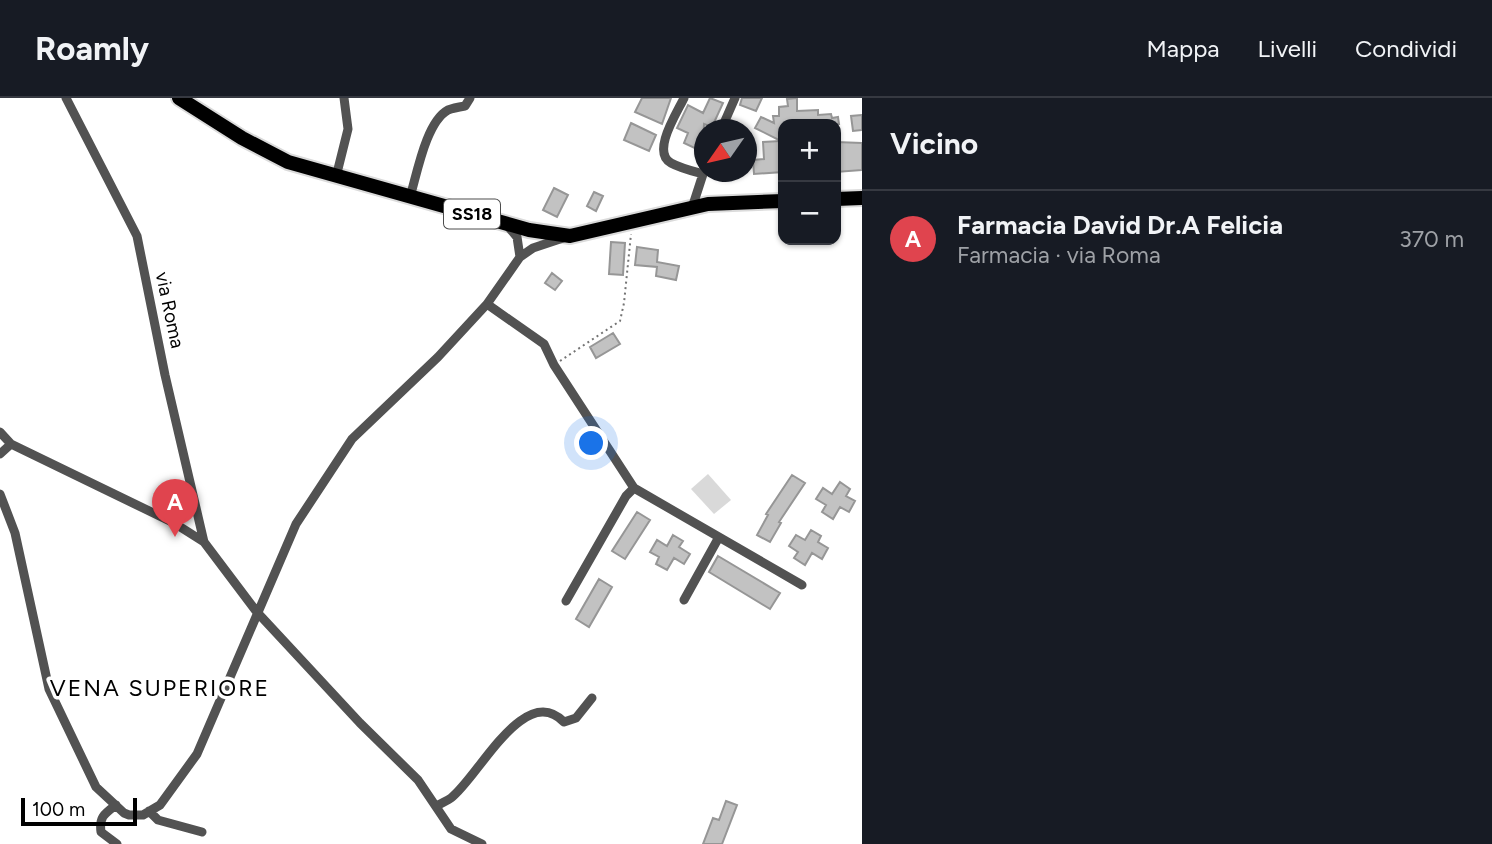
<!DOCTYPE html>
<html lang="it">
<head>
<meta charset="utf-8">
<style>
	:root { --surface:#171b24; --page:#242831; --text:#f1f3f6; --muted:#9ea1a6; --line:#363941; --accent:#7c3aed }
	body { margin:0; font-family:Figtree,sans-serif; background:var(--page); color:var(--text) }
	.controls { position:absolute; right:21px; top:21px; display:grid; overflow:hidden; border-radius:14px; box-shadow:0 2px 5px #0004 }
	.controls button { width:63px; height:63px; display:grid; place-items:center; padding:0; border:0; border-bottom:2px solid var(--line); background:var(--surface); color:var(--text); font:35px sans-serif }
	.compass { position:absolute; left:694px; top:21px; width:63px; height:63px; border-radius:50%; background:var(--surface); box-shadow:0 2px 5px #0004; rotate:236deg }
	.scale { position:absolute; left:21px; bottom:18px; width:116px; box-sizing:border-box; padding-left:7px; border:4px solid #000; border-top:0; font-size:19px; line-height:24px; white-space:nowrap; color:#000; -webkit-text-stroke:5px #fff; paint-order:stroke }
	.you { position:absolute; left:592px; top:346px; width:24px; height:24px; margin:-18px; border:5px solid #fff; border-radius:50%; background:#1a73e8; box-shadow:0 0 0 10px #1a73e833 }
	.badge { display:grid; place-items:center; width:46px; height:46px; border-radius:50%; background:var(--accent); color:#fff; font-size:23px; font-weight:700 }
	.pin { position:absolute; translate:-50% -58px; filter:drop-shadow(0 2px 4px #0008) }
	.pin::after { content:''; position:absolute; top:37px; width:24px; height:21px; background:inherit; clip-path:polygon(0 0,100% 0,50% 100%) }
	.list { margin:0; padding:0; list-style:none }
	h2 { display:flex; justify-content:space-between; align-items:center; height:91px; margin:0; padding:0 28px; font-size:30px }
	h2 small { font-size:23px; font-weight:400; color:var(--muted) }
	.list li { display:grid; grid-template-columns:46px 1fr auto; gap:21px; align-items:center; box-sizing:border-box; height:98px; padding:0 28px; border-top:2px solid var(--line) }
	.list b { display:block; font-size:26px; white-space:nowrap }
	.list p { margin:0; font-size:23px; white-space:nowrap; color:var(--muted) }
	.list em { font-size:23px; font-style:normal; color:var(--muted) }
	.map { position:relative; flex:none; width:862px; height:746px; overflow:hidden }
	header { display:flex; align-items:center; gap:42px; box-sizing:border-box; height:98px; padding:0 35px; background:var(--surface); border-bottom:2px solid var(--line) }
	header strong { font-size:33px }
	nav { display:flex; gap:38px; margin-inline-start:auto; font-size:24px }
	main { display:flex }
	aside { flex:1; background:var(--surface) }
	.map>svg:first-child { display:block }
	.green { fill:#d9d9d9 }
	.building { fill:#c2c2c2; stroke:#969696; stroke-width:2 }
	.lines { fill:none; stroke-linecap:round; stroke-linejoin:round }
	.primary-casing { stroke:#dbdbdb; stroke-width:18 }
	.path { stroke:#747474; stroke-width:2; stroke-dasharray:2 3.5; stroke-linecap:butt }
	.minor { stroke:#525252; stroke-width:9 }
	.primary { stroke:#000; stroke-width:14 }
	.labels { text-anchor:middle; dominant-baseline:central; stroke-width:7; stroke-linejoin:round; paint-order:stroke }
	.shield { fill:#fff; stroke:#4c4c4c; stroke-width:2 }
	.shield-label { font-size:18px; font-weight:bold; fill:#000 }
	.street-label { font-size:19px; fill:#000; stroke:#fff }
	.quarter-label { font-size:23px; letter-spacing:2px; fill:#000; stroke:#fff }
</style>
</head>
<body>
<header>
<strong>Roamly</strong>
<nav><a>Mappa</a><a>Livelli</a><a>Condividi</a></nav>
</header>
<main>
<div class="map">
<svg width="862" height="746" viewBox="0 0 862 746">
	<rect width="100%" height="100%" fill="#fff"/>
	<path class="green" d="M708,376L731,402L714,416L691,391Z"/>
	<path class="building" d="M642,0H671L662,26L635,14Z
		M710,0L723,5L712,29L704,26L703,54L684,45L688,35L677,30L688,7L703,15Z
		M742,0H762L756,13L740,7Z
		M797,0V13L818,12V17L831,16L832,20L838,19L839,26H783V74L754,76L753,62L764,61L763,44L781,43L755,30L761,19L774,25L773,18H779V9L788,8L787,1Z
		M862,17V32L853,33L851,18Z
		M631,25L656,37L649,53L624,42Z
		M836,44L862,45V72L836,74Z
		M554,90L568,97L557,119L543,112Z
		M594,94L603,98L596,113L587,108Z
		M611,144L625,145L623,177L609,176Z
		M637,149L658,152L657,164L679,168L676,182L656,178L657,169L635,167Z
		M552,175L562,183L555,192L545,185Z
		M613,235L620,246L596,260L590,249Z
		M792,377L805,385L779,424L781,425L770,444L757,437L768,417L766,416Z
		M840,384L850,391L846,398L855,403L849,414L840,409L833,421L822,414L826,407L816,401L823,390L832,396Z
		M637,414L650,422L625,461L612,453Z
		M811,432L821,438L818,444L828,450L822,461L812,455L805,467L794,460L798,454L789,448L796,437L805,442Z
		M673,437L683,443L679,449L690,456L684,466L674,460L667,472L656,466L659,459L650,454L657,442L667,448Z
		M718,458L780,495L770,511L709,474Z
		M599,481L612,489L589,529L576,521Z
		M726,703L737,707L722,746H703L713,720L719,722Z"/>
	<g class="lines">
		<defs>
			<path id="primary" d="M179,0L242,40L288,64L529,132L570,138L708,106L783,103
				M836,101L862,100"/>
		</defs>
		<use href="#primary" class="primary-casing"/>
		<path class="path" d="M560,263L620,223L624,205L631,136"/>
		<path class="minor" d="M66,0L137,138L165,277L204,444
			M684,0C677,15 651,54 671,65C680,70 692,73 703,76
			M721,32L735,0
			M336,79L348,31L344,0
			M410,99C417,76 426,24 448,12C453,10 459,9 465,8L470,0
			M692,110L704,73
			M507,127L517,139L520,159L533,150L563,140
			M487,206L544,246L554,267L634,390L802,487
			M0,334L11,346L174,425L204,444L256,513L360,625L418,682L451,731L482,746
			M0,356L11,346
			M0,396L15,435L49,591L96,689L124,715L129,717H143L160,707L197,656L296,426L352,341L438,259L487,206L520,159
			M684,502L719,439
			M566,503L626,398L634,390
			M116,707C104,716 99,719 101,734L117,746
			M437,708C441,705 447,703 451,700C478,680 524,583 564,624L576,620L592,600
			M149,713L158,722L202,734"/>
		<use href="#primary" class="primary"/>
	</g>
	<g class="labels">
		<rect class="shield" x="444" y="101.5" width="56" height="29" rx="5"/>
		<g class="shield-label">
			<text x="472" y="116">SS18</text>
		</g>
		<g class="street-label">
			<text transform="translate(170 212) rotate(78)">via Roma</text>
		</g>
		<g class="quarter-label">
			<text x="160" y="590">VENA SUPERIORE</text>
		</g>
	</g>
</svg>
<div class="controls">
<button>+</button>
<button>−</button>
</div>
<svg class="compass" viewBox="-18 -18 36 36"><path d="M0-13l5 13h-10z" fill="#e53935"/><path d="M0 13l5-13h-10z" fill="#9ea1a6"/></svg>
<div class="scale">100 m</div>
<div class="you"></div>
<div class="pin badge" style="left:175px;top:439px;background:#e0444e">A</div>
</div>
<aside>
<h2>Vicino<small></small></h2>
<ul class="list">
<li><span class="badge" style="background:#e0444e">A</span><div><b>Farmacia David Dr.A Felicia</b><p>Farmacia · via Roma</p></div><em>370 m</em></li>
</ul>
</aside>
</main>
</body>
</html>
